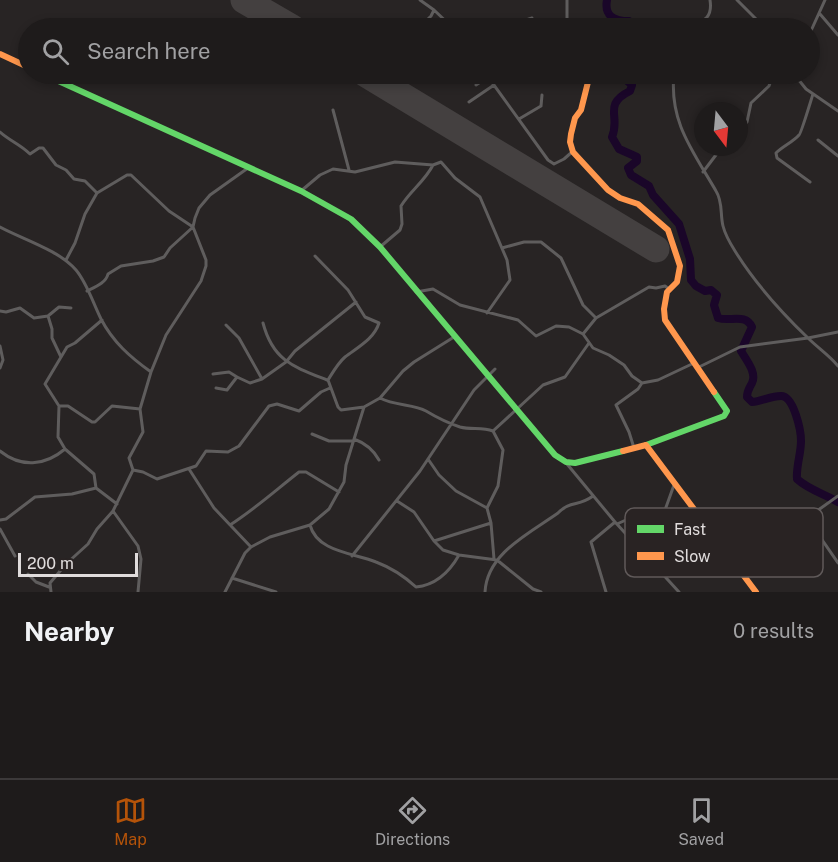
<!DOCTYPE html>
<html lang="en">
<head>
<meta charset="utf-8">
<style>
	:root { --surface:#1e1b1b; --page:#262424; --text:#f1f3f6; --muted:#a1a1a3; --line:#3c393a; --accent:#b45309 }
	body { margin:0; font-family:"Public Sans",sans-serif; background:var(--page); color:var(--text) }
	.compass { position:absolute; left:694px; top:102px; width:54px; height:54px; border-radius:50%; background:var(--surface); box-shadow:0 3px 9px #0003; rotate:164deg }
	.scale { position:absolute; left:18px; bottom:15px; width:120px; box-sizing:border-box; padding-left:6px; border:3px solid #e0dcdc; border-top:0; font-size:16px; line-height:21px; white-space:nowrap; color:#e0dcdc; -webkit-text-stroke:4px #292323; paint-order:stroke }
	.list { margin:0; padding:0; list-style:none }
	h2 { display:flex; justify-content:space-between; align-items:center; height:78px; margin:0; padding:0 24px; font-size:26px }
	h2 small { font-size:20px; font-weight:400; color:var(--muted) }
	.icon { flex:none; width:33px; height:33px; fill:none; stroke:currentColor; stroke-width:2; stroke-linecap:round; stroke-linejoin:round }
	.map { position:relative; flex:none; width:838px; height:592px; overflow:hidden }
	.search { position:absolute; background:var(--surface); box-shadow:0 3px 9px #0003; left:18px; right:18px; top:18px; height:66px; display:flex; align-items:center; gap:15px; box-sizing:border-box; padding:0 21px; border-radius:33px; color:var(--muted); font-size:22px }
	.sheet { height:186px; background:var(--surface) }
	nav { display:flex; justify-content:space-around; align-items:center; box-sizing:border-box; height:84px; border-top:2px solid var(--line); background:var(--surface); font-size:16px; color:var(--muted) }
	nav a { display:grid; justify-items:center; gap:3px }
	nav .on { color:var(--accent) }
	.map>svg:first-child { display:block }
	.lines { fill:none; stroke-linecap:round; stroke-linejoin:round }
	.river { stroke:#1a0629; stroke-width:8 }
	.runway { stroke:#444040; stroke-width:27 }
	.street { stroke:#5f5d5d; stroke-width:3 }
	.fast { stroke:#63d668; stroke-width:6 }
	.slow { stroke:#ff974d; stroke-width:6 }
	.key { fill:#292323; stroke:#605a5a; stroke-width:1.5 }
	.key-label { font-size:16px; fill:#e0dcdc }
</style>
</head>
<body>
<div class="map">
<svg width="838" height="592" viewBox="0 0 838 592">
	<rect width="100%" height="100%" fill="#282424"/>
	<g class="lines">
		<path class="river" d="M607,0C604,16 614,21 629,21L636,28
			M619,74L632,85L630,91C602,105 621,116 612,137L619,149L637,157V161L628,168L631,175L649,186L653,195L679,224L690,259L691,280L696,286L705,291L711,290L717,295L714,305L718,318C731,322 745,313 752,327L741,351C747,361 757,373 752,383C749,389 747,391 747,397L752,402C762,401 771,396 781,396C794,396 801,431 801,441C801,454 796,466 797,479C809,490 825,494 838,502"/>
		<path class="runway" d="M244,0L292,28
			M366,74L656,249"/>
		<path class="street" d="M420,0L434,10
			M737,0L757,20L761,28
			M820,14L838,35
			M419,28L431,16L434,10L453,28
			M509,28L511,25L532,18
			M567,28V0
			M688,28C703,21 713,19 710,0
			M810,33L825,0
			M486,74L548,160L554,164L564,159L572,152
			M674,74C669,122 693,151 716,191C723,202 720,214 723,226C725,234 730,243 735,251C753,280 782,313 808,338C818,348 829,355 838,366
			M794,74L806,89L838,111
			M476,85L488,77
			M469,102L494,85
			M333,110L349,170
			M519,119L541,106L542,95
			M739,131L747,122L751,103L769,86L773,74
			M0,132C10,141 20,144 30,154L39,148H43L56,165L66,170L74,179L85,181L97,193
			M818,140L838,156
			M703,172L722,147
			M810,182L777,158L776,153C783,146 793,142 799,135C801,134 811,100 813,94
			M301,191L320,175L333,169L355,172L395,162L433,165L441,162L455,178L480,197L507,260L510,280L487,313
			M0,227C22,239 59,250 76,270C87,283 93,303 101,319C113,342 130,357 151,372
			M380,247L400,230L402,224L401,206C410,191 425,181 433,165
			M502,248L524,242H541L561,258L583,305L596,318L583,334
			M315,256L348,290L365,317L379,323C374,339 358,347 345,357C338,363 333,372 328,380L338,407L341,410L364,407
			M66,260L75,243L85,214L97,193L127,175H131L169,211L193,227L170,248L164,257L153,261L121,266L108,274C106,283 95,287 87,291
			M416,292L433,289L460,305L518,320L536,336L556,326L569,327L583,334L593,348L609,355L624,365L632,376L642,383L658,380L694,363
			M0,311L6,312L20,308L34,318L48,316L59,307L71,308
			M48,316L52,329V338L61,357
			M596,318L649,287L656,288L665,286L669,289
			M102,320L75,343L67,347L45,384L59,406L58,437L65,449L94,474L96,488L117,504
			M263,323C273,361 294,367 327,380
			M226,325L239,338L262,379
			M0,346L3,360L0,368
			M697,368L740,347L808,338L838,332
			M213,374L229,372L237,377
			M216,388L227,390L237,377L250,383L262,379L286,362L295,351L356,302
			M380,398C395,406 414,404 426,411C436,417 448,423 460,427C471,430 482,427 493,431
			M59,406H68L92,422H95L112,406L140,409
			M312,434L329,441H353
			M354,439C365,443 373,449 379,460
			M634,448L629,432L616,405L638,389L642,383
			M0,451C21,468 45,466 65,449
			M428,459L439,475L456,491L487,508L491,523L494,559
			M567,464L615,522L679,592
			M189,469L214,508L251,547
			M133,470L143,472L157,479L196,466L206,451L228,452L239,446L269,406L277,404L299,411L321,392L330,388
			M838,496L807,518L838,563
			M397,501L414,512L434,541L443,550L459,555L497,560L533,589L541,592
			M487,508L498,486L503,450L493,431L543,385L565,377L589,343
			M113,511L138,546L141,559L138,592
			M672,519L665,510L674,485
			M0,520L6,519L35,497L72,494L96,488
			M617,524L637,515L665,510
			M230,525C255,509 276,490 299,472H306L339,492
			M310,525C317,552 354,553 376,562C392,568 404,576 416,587C436,585 450,571 459,555
			M0,529L15,556
			M434,541L491,523
			M352,556L420,471L474,390L495,369
			M737,565L761,550L778,535L795,529L807,518
			M28,574L36,582L49,587
			M232,578L276,592
			M51,592L50,583L66,564L88,544L97,529L113,511L133,470L129,458L143,432L140,409L151,372L166,335L201,281L206,266V260L193,227L195,218L199,208L210,195L248,168
			M225,592L245,553L251,547L270,537L310,525L329,509L344,482L346,465L364,407L380,398L403,371L414,362L454,337
			M485,592C487,553 530,533 558,513C571,500 578,507 593,496
			M606,592L591,542L615,522"/>
		<path class="fast" d="M43,74L301,191L351,219L380,247L555,455L566,462L575,463L623,451
			M646,445L724,416L727,411L714,392"/>
		<path class="slow" d="M0,54L28,67
			M590,74L581,110L575,118L571,134L570,142L573,152L608,190L620,198L638,204L668,230L680,266L677,282L667,292L664,309L665,320L714,392
			M623,451L646,445L756,592"/>
	</g>
	<rect x="625" y="508" width="198" height="69" rx="9" class="key"/>
	<rect x="637" y="525" width="27" height="8" fill="#63d668"/>
	<rect x="637" y="552" width="27" height="8" fill="#ff974d"/>
	<g class="key-label">
		<text x="674" y="535">Fast</text>
		<text x="674" y="562">Slow</text>
	</g>
</svg>
<svg class="compass" viewBox="-18 -18 36 36"><path d="M0-13l5 13h-10z" fill="#e53935"/><path d="M0 13l5-13h-10z" fill="#a1a1a3"/></svg>
<div class="scale">200 m</div>
<div class="search"><svg class="icon" aria-label="search" viewBox="0 0 24 24"><circle cx="10" cy="10" r="6"/><path d="M15 15l6 6"/></svg>Search here</div>
</div>
<section class="sheet">
<h2>Nearby<small>0 results</small></h2>
<ul class="list">
</ul>
</section>
<nav>
<a class="on"><svg class="icon" aria-label="map" viewBox="0 0 24 24"><path d="M3 6l6-2 6 2 6-2v14l-6 2-6-2-6 2zM9 4v14M15 6v14"/></svg>Map</a>
<a><svg class="icon" aria-label="directions" viewBox="0 0 24 24"><path d="M12 3l9 9-9 9-9-9zM9 14v-3h6M13 9l2 2-2 2"/></svg>Directions</a>
<a><svg class="icon" aria-label="saved" viewBox="0 0 24 24"><path d="M7 4h10v16l-5-4-5 4z"/></svg>Saved</a>
</nav>
</body>
</html>
